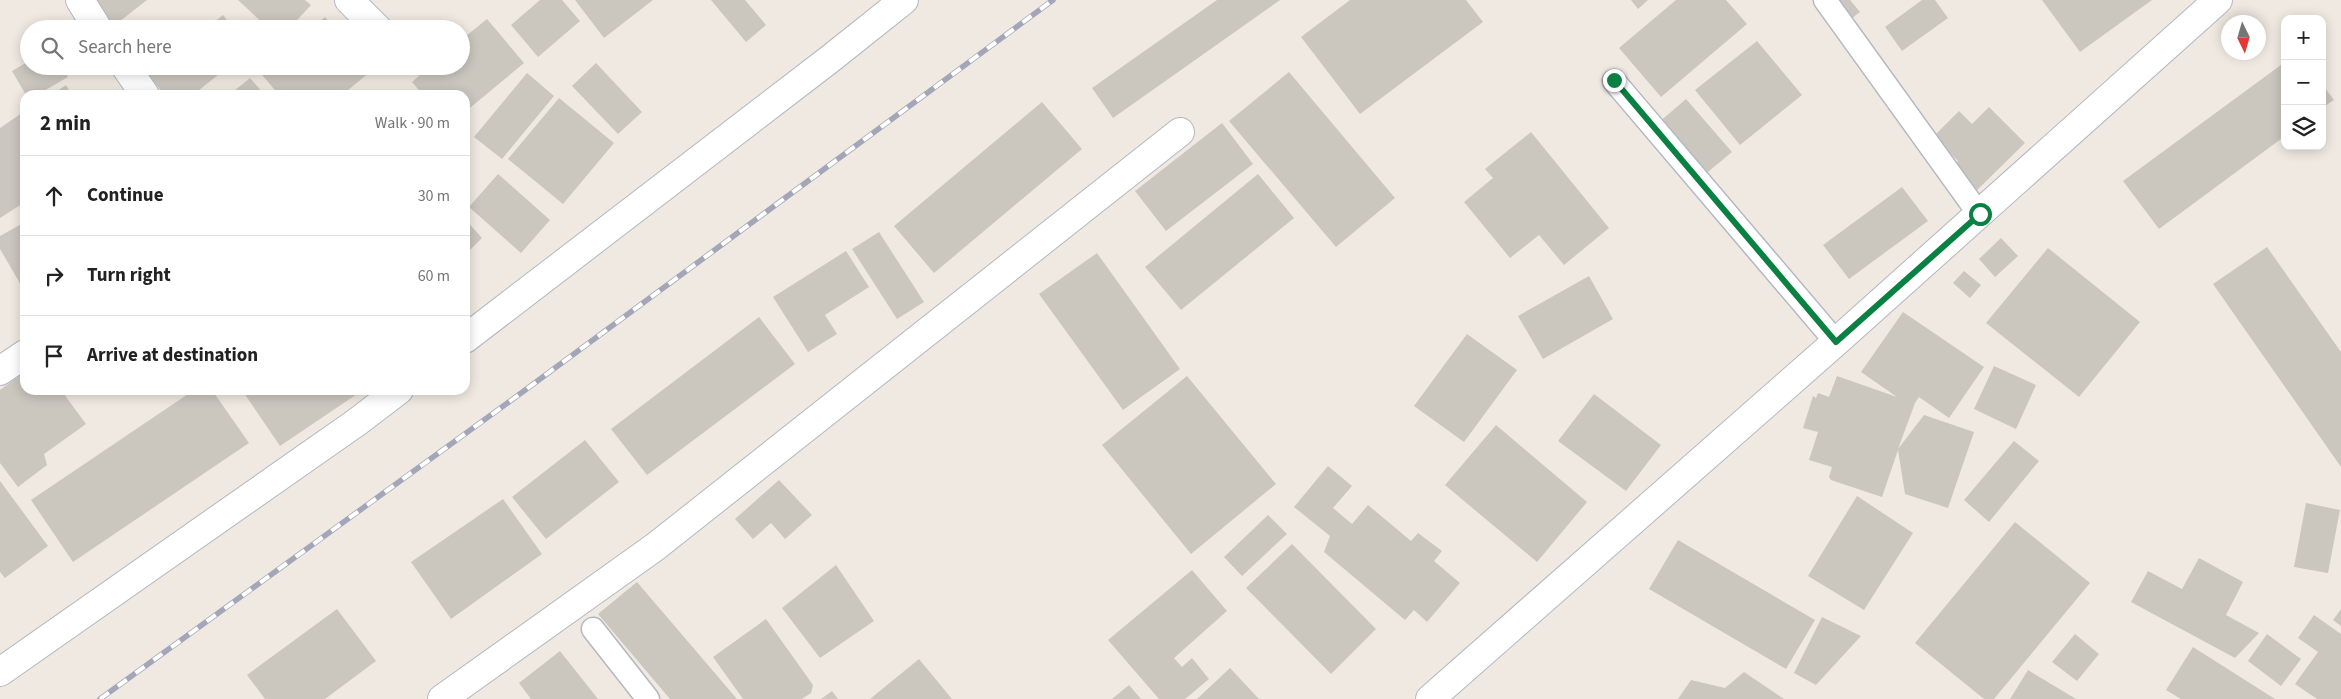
<!DOCTYPE html>
<html lang="en">
<head>
<meta charset="utf-8">
<style>
	:root { --surface:#fff; --page:#f2f2f2; --text:#222; --muted:#767676; --line:#e0e0e0 }
	body { margin:0; font-family:"Source Sans 3",sans-serif; background:var(--page); color:var(--text) }
	.controls { position:absolute; right:15px; top:15px; display:grid; overflow:hidden; border-radius:10px; box-shadow:0 2px 12px #0003 }
	.controls button { width:45px; height:45px; display:grid; place-items:center; padding:0; border:0; border-bottom:1px solid var(--line); background:var(--surface); color:var(--text); font:25px sans-serif }
	.compass { position:absolute; left:2221px; top:15px; width:45px; height:45px; border-radius:50%; background:var(--surface); box-shadow:0 2px 12px #0003; rotate:175deg }
	.stop { position:absolute; width:15px; height:15px; margin:-11px; border:4px solid #0b8043; border-radius:50%; background:#fff }
	.stop.end { background:#0b8043; border-color:#fff; box-shadow:0 1px 5px #0008 }
	.list { margin:0; padding:0; list-style:none }
	h2 { display:flex; justify-content:space-between; align-items:center; height:65px; margin:0; padding:0 20px; font-size:21px }
	h2 small { font-size:16px; font-weight:400; color:var(--muted) }
	.list li { display:grid; grid-template-columns:32px 1fr auto; gap:15px; align-items:center; box-sizing:border-box; height:80px; padding:0 20px; border-top:1px solid var(--line) }
	.list b { display:block; font-size:19px; white-space:nowrap }
	.list em { font-size:16px; font-style:normal; color:var(--muted) }
	.icon { flex:none; width:28px; height:28px; fill:none; stroke:currentColor; stroke-width:2; stroke-linecap:round; stroke-linejoin:round }
	.map { position:relative; flex:none; width:2341px; height:699px; overflow:hidden }
	.search { position:absolute; background:var(--surface); box-shadow:0 2px 12px #0003; left:20px; top:20px; width:450px; height:55px; display:flex; align-items:center; gap:12px; box-sizing:border-box; padding:0 18px; border-radius:28px; color:var(--muted); font-size:19px }
	.panel { position:absolute; background:var(--surface); box-shadow:0 2px 12px #0003; left:20px; top:90px; width:450px; height:305px; border-radius:15px }
	.map>svg:first-child { display:block }
	.building { fill:#cbc7bf }
	.lines { fill:none; stroke-linecap:round; stroke-linejoin:round }
	.service-casing { stroke:#b4b7c1; stroke-width:25 }
	.minor-casing { stroke:#b4b7c1; stroke-width:30 }
	.service { stroke:#fff; stroke-width:22 }
	.minor { stroke:#fff; stroke-width:28 }
	.rail-casing { stroke:#a3a6b8; stroke-width:5.5 }
	.rail { stroke:#fff; stroke-width:4; stroke-dasharray:11; stroke-linecap:butt }
	.route { stroke:#0b8043; stroke-width:6 }
</style>
</head>
<body>
<div class="map">
<svg width="2341" height="699" viewBox="0 0 2341 699">
	<rect width="100%" height="100%" fill="#efe9e1"/>
	<path class="building" d="M90,0H147L111,28Z
		M238,0H305L311,5L289,29H269Z
		M540,0H562L580,21L538,57L511,25Z
		M575,0H653L604,38Z
		M711,0H745L766,25L746,42Z
		M1217,0H1280L1113,118L1092,88Z
		M1350,0H1466L1483,22L1360,114L1301,37Z
		M1631,0H1648L1638,9Z
		M1676,0H1726L1747,24L1661,97L1619,48Z
		M1829,0H1850L1860,12L1847,22Z
		M1922,0H1935L1948,18L1902,51L1885,27Z
		M2042,0H2152L2080,52Z
		M223,15L234,29H206Z
		M325,17L335,29H310Z
		M487,19L524,63L465,112V95H423L412,82L430,66H461V40Z
		M1757,41L1802,95L1740,145L1695,90Z
		M29,61V66H62L68,77L37,95H26L12,71Z
		M2285,62V136L2159,229L2123,181Z
		M596,63L642,112L618,134L572,86Z
		M159,66H229L193,95H165L148,75Z
		M262,66H365L370,72L342,95H279L258,70Z
		M1289,72L1395,198L1336,247L1229,121Z
		M527,73L554,96L502,159L474,137Z
		M250,78L265,95H229Z
		M2322,84L2334,100L2322,108Z
		M66,85L72,95H51Z
		M559,98L614,143L563,204L508,159Z
		M1686,99L1732,152L1703,176L1657,124Z
		M1042,102L1082,149L934,273L894,226Z
		M1989,107L2025,143L1973,194L1948,170L1958,161L1933,137L1959,111L1972,124Z
		M25,111V202L0,218V128Z
		M1222,123L1253,164L1166,231L1135,191Z
		M1531,132L1609,228L1564,265L1539,235L1510,258L1464,202L1493,178L1485,169Z
		M498,174L550,220L521,253L469,207Z
		M1258,174L1294,218L1181,310L1145,267Z
		M1902,187L1928,221L1849,279L1823,245Z
		M465,219L482,238L465,255Z
		M25,222V292L0,249V236Z
		M879,232L924,302L897,319L852,249Z
		M2001,238L2018,256L1995,277L1979,259Z
		M2267,247L2341,352V467L2213,284Z
		M2048,248L2140,322L2079,397L1986,323Z
		M846,251L869,287L825,315L837,334L808,352L773,297Z
		M1097,253L1180,369L1123,410L1039,294Z
		M1964,271L1981,285L1970,298L1953,283Z
		M1589,276L1613,319L1543,359L1518,316Z
		M1903,312L1984,367L1949,418L1919,397L1915,403L1898,449L1924,415L1974,432L1948,508L1905,494L1898,450L1882,497L1831,480L1829,477L1832,467L1809,460L1818,432L1803,428L1813,396L1816,398L1818,393L1829,397L1837,376L1897,397L1861,372Z
		M759,317L795,364L647,475L611,429Z
		M1467,334L1517,370L1464,442L1414,406Z
		M1994,366L2036,385L2016,429L1974,409Z
		M25,372V390H61L86,424L44,454L47,465L18,487L0,463V390Z
		M1187,376L1276,484L1191,554L1102,445Z
		M194,390H212L249,443L73,562L31,500Z
		M242,390H301L304,395L311,390H363L280,446Z
		M1594,394L1661,445L1626,491L1558,441Z
		M1496,425L1587,502L1537,562L1445,485Z
		M585,440L619,482L546,539L512,497Z
		M2014,441L2039,461L1989,522L1964,500Z
		M1328,466L1352,486L1333,508L1352,524L1368,505L1411,541L1418,533L1442,551L1434,561L1460,583L1427,622L1414,610L1405,620L1324,552L1330,536L1294,507Z
		M779,480L812,515L785,539L771,523L753,539L735,519Z
		M0,481L48,546L5,578L0,572Z
		M1857,496L1913,533L1864,610L1808,576Z
		M503,499L542,554L451,619L411,562Z
		M2306,503L2340,510L2328,573L2294,567Z
		M1268,515L1287,534L1242,576L1224,557Z
		M2015,522L2090,583L1994,699H1984L1915,643Z
		M1678,540L1815,620L1786,669L1649,589Z
		M1292,544L1376,629L1331,674L1246,588Z
		M2199,558L2243,582L2226,615L2259,633L2235,658L2131,602L2148,571L2182,589Z
		M836,565L874,621L820,658L782,608Z
		M1192,570L1227,611L1174,658L1182,667L1192,658L1209,679L1185,699H1159L1108,640Z
		M637,582L737,699H670L598,614Z
		M337,609L376,661L325,699H265L247,675Z
		M2341,609V626L2333,620Z
		M2314,615L2341,634V699H2317L2295,684L2318,652L2298,638Z
		M1822,617L1861,636L1816,685L1794,673Z
		M766,619L813,685L811,693L802,699H743L713,657Z
		M2075,634L2099,654L2077,681L2052,662Z
		M2267,634L2301,659L2281,686L2248,661Z
		M2193,647L2275,699H2181L2166,690Z
		M560,651L598,699H531L519,683Z
		M919,659L952,699H870Z
		M1230,668L1259,699H1197Z
		M2028,670L2076,699H2010Z
		M1744,672L1784,699H1678L1691,680L1725,688Z
		M1129,685L1141,699H1112Z
		M832,691L838,699H821Z"/>
	<g class="lines">
		<defs>
			<path id="service" d="M1825,0L1979,214
				M1614,81L1836,342
				M593,629L648,699"/>
			<path id="minor" d="M80,0L98,29
				M349,0L378,29
				M125,66L145,95
				M465,339L830,59L904,0
				M0,371L25,354
				M0,672L357,422L399,390
				M442,699L655,547L1180,132
				M1430,699L1836,342L2218,0"/>
		</defs>
		<use href="#service" class="service-casing"/>
		<use href="#minor" class="minor-casing"/>
		<use href="#service" class="service"/>
		<use href="#minor" class="minor"/>
		<defs>
			<path id="rail" d="M100,699L513,399L1053,0"/>
		</defs>
		<use href="#rail" class="rail-casing"/>
		<use href="#rail" class="rail"/>
	</g>
	<g class="lines">
		<path class="route" d="M1614,80L1836,342L1980,214"/>
	</g>
</svg>
<div class="controls">
<button>+</button>
<button>−</button>
<button><svg class="icon" aria-label="layers" viewBox="0 0 24 24"><path d="M12 4l9 5-9 5-9-5zM3 14l9 5 9-5"/></svg></button>
</div>
<svg class="compass" viewBox="-18 -18 36 36"><path d="M0-13l5 13h-10z" fill="#e53935"/><path d="M0 13l5-13h-10z" fill="#767676"/></svg>
<div class="stop" style="left:1980px;top:214px"></div>
<div class="stop end" style="left:1614px;top:80px"></div>
<div class="search"><svg class="icon" aria-label="search" viewBox="0 0 24 24"><circle cx="10" cy="10" r="6"/><path d="M15 15l6 6"/></svg>Search here</div>
<section class="panel">
<h2>2 min<small>Walk · 90 m</small></h2>
<ul class="list">
<li><svg class="icon" aria-label="ahead" viewBox="0 0 24 24"><path d="M12 20V5M6 11l6-6 6 6"/></svg><div><b>Continue</b></div><em>30 m</em></li>
<li><svg class="icon" aria-label="right" viewBox="0 0 24 24"><path d="M7 20v-9h11M14 6l5 5-5 5"/></svg><div><b>Turn right</b></div><em>60 m</em></li>
<li><svg class="icon" aria-label="arrive" viewBox="0 0 24 24"><path d="M6 21V4h12l-3 4 3 4H6"/></svg><div><b>Arrive at destination</b></div></li>
</ul>
</section>
</div>
</body>
</html>
